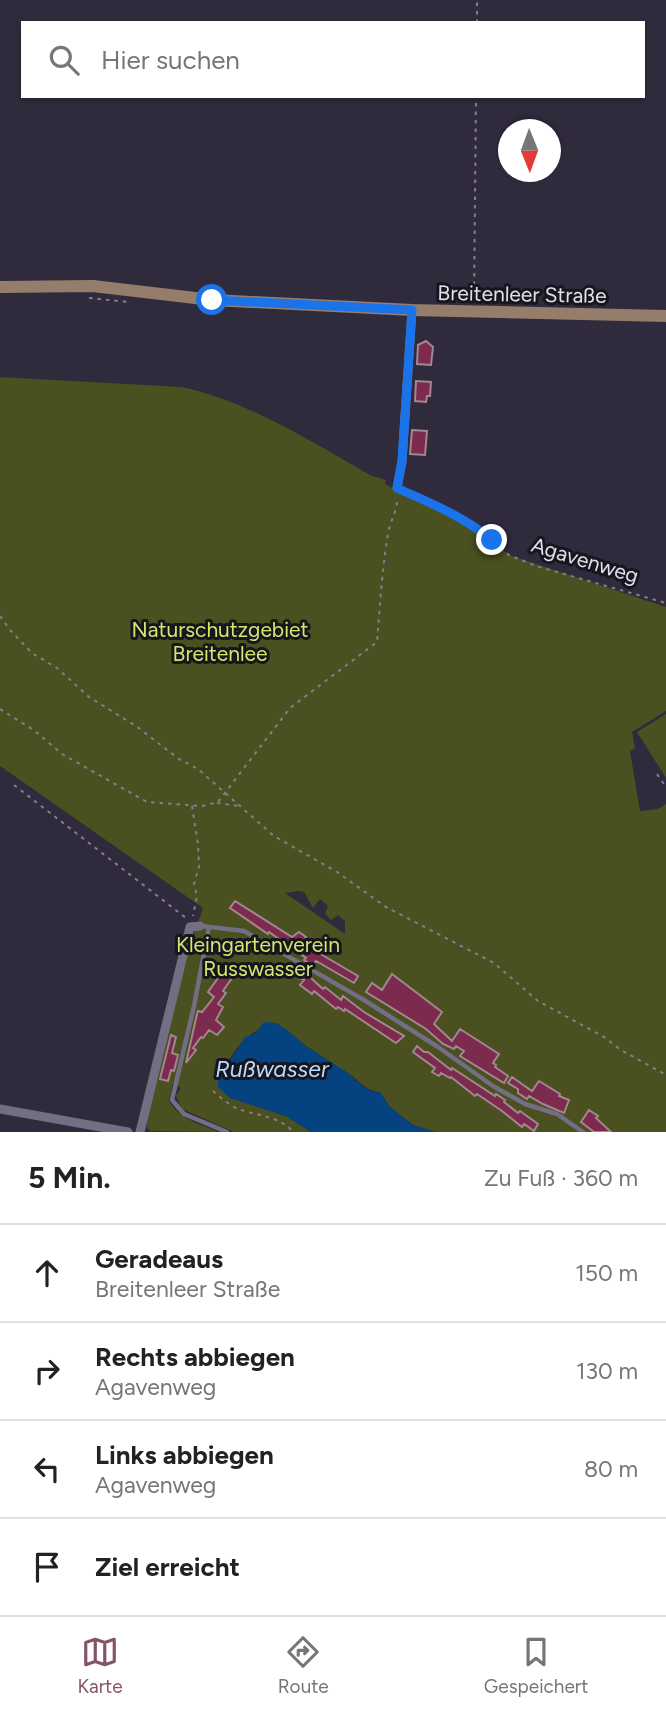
<!DOCTYPE html>
<html lang="de">
<head>
<meta charset="utf-8">
<style>
	:root { --surface:#fff; --page:#f2f2f2; --text:#222; --muted:#767676; --line:#e0e0e0; --accent:#84536a }
	body { margin:0; font-family:Figtree,sans-serif; background:var(--page); color:var(--text) }
	.compass { position:absolute; left:498px; top:119px; width:63px; height:63px; border-radius:50%; background:var(--surface); box-shadow:0 2px 5px #0004; rotate:179deg }
	.stop { position:absolute; width:21px; height:21px; margin:-16px; border:5px solid #1a73e8; border-radius:50%; background:#fff }
	.stop.end { background:#1a73e8; border-color:#fff; box-shadow:0 2px 7px #0008 }
	.list { margin:0; padding:0; list-style:none }
	h2 { display:flex; justify-content:space-between; align-items:center; height:91px; margin:0; padding:0 28px; font-size:30px }
	h2 small { font-size:23px; font-weight:400; color:var(--muted) }
	.list li { display:grid; grid-template-columns:46px 1fr auto; gap:21px; align-items:center; box-sizing:border-box; height:98px; padding:0 28px; border-top:2px solid var(--line) }
	.list b { display:block; font-size:26px; white-space:nowrap }
	.list p { margin:0; font-size:23px; white-space:nowrap; color:var(--muted) }
	.list em { font-size:23px; font-style:normal; color:var(--muted) }
	.icon { flex:none; width:38px; height:38px; fill:none; stroke:currentColor; stroke-width:2; stroke-linecap:round; stroke-linejoin:round }
	.map { position:relative; flex:none; width:666px; height:1132px; overflow:hidden }
	.search { position:absolute; background:var(--surface); box-shadow:0 2px 5px #0004; left:21px; right:21px; top:21px; height:77px; display:flex; align-items:center; gap:18px; box-sizing:border-box; padding:0 24px; border-radius:0px; color:var(--muted); font-size:26px }
	.sheet { height:483px; background:var(--surface) }
	nav { display:flex; justify-content:space-around; align-items:center; box-sizing:border-box; height:98px; border-top:2px solid var(--line); background:var(--surface); font-size:19px; color:var(--muted) }
	nav a { display:grid; justify-items:center; gap:4px }
	nav .on { color:var(--accent) }
	.map>svg:first-child { display:block }
	.green { fill:#4a501f; fill-rule:evenodd }
	.water { fill:#044280 }
	.building { fill:#7c2a4e; stroke:#a28790; stroke-width:2 }
	.lines { fill:none; stroke-linecap:round; stroke-linejoin:round }
	.path { stroke:#837e8e; stroke-width:2; stroke-dasharray:3.5 5; stroke-linecap:butt }
	.service { stroke:#746e84; stroke-width:4.5 }
	.minor { stroke:#746e84; stroke-width:9 }
	.secondary { stroke:#947e6b; stroke-width:12 }
	.route { stroke:#1a73e8; stroke-width:9 }
	.labels { text-anchor:middle; dominant-baseline:central; stroke-width:6; stroke-linejoin:round; paint-order:stroke }
	.street-label { font-size:21px; fill:#e1deea; stroke:#17151d }
	.park-label { font-size:21px; fill:#d5e76b; stroke:#17151d }
	.water-label { font-size:23px; font-style:italic; fill:#bbd8fd; stroke:#17151d }
</style>
</head>
<body>
<div class="map">
<svg width="666" height="1132" viewBox="0 0 666 1132">
	<rect width="100%" height="100%" fill="#302a3d"/>
	<path class="green" d="M0,377L182,387C250,402 312,442 372,476L386,480L385,484C427,508 472,524 509,555L666,607V711L632,732L635,748L630,751L640,811L658,809L666,804V1132H436L413,1125L390,1107L380,1092C364,1091 357,1077 343,1070C320,1056 297,1040 276,1023C247,1031 238,1045 223,1070L230,1098L286,1116L311,1132H234L182,1109L176,1096L181,1088L173,1083L169,1101C179,1119 200,1124 219,1132L150,1131L147,1127L146,1118L190,945L203,908L0,766ZM299,891L304,892L313,908L320,899L328,906L325,914L331,920L338,915L345,921V934L285,893Z
		M666,714V778L637,732Z"/>
	<path class="water" d="M264,1022L276,1023L286,1029L307,1047L345,1071L364,1087L373,1092H380L390,1107L413,1125L436,1132H311L286,1116L230,1098L218,1087V1080L245,1037L255,1034Z"/>
	<path class="building" d="M426,341L433,347L431,365L417,364L418,345Z
		M416,381L431,382L430,396H427L426,402L415,401Z
		M412,430L427,431L425,455L410,454Z
		M235,901L292,937L299,932L306,937L302,943L358,976L354,983L316,961L312,965L304,960L306,958L269,932L268,934L230,908Z
		M300,968L323,989L325,987L341,1000L343,996L364,1012L404,1036L396,1043L345,1009L344,1011L338,1007L336,1009L314,991L312,994L300,985L304,980L295,976Z
		M223,971L232,978L223,991L226,993L218,1004L223,1007L216,1020L224,1027L217,1035L209,1030L203,1038L201,1037L193,1048L196,1050L186,1063L197,1014L198,1011L202,1012L214,997L208,992Z
		M392,974L442,1012L434,1024L452,1041L460,1029L499,1054L493,1063L496,1065L495,1067L508,1076L504,1083L460,1056L464,1051L456,1046L454,1049L443,1044L426,1029L366,992L372,983L382,990Z
		M171,1035L176,1037L172,1053L178,1055L174,1071L171,1070L168,1081L160,1079Z
		M417,1046L424,1052H428L451,1070L452,1068L466,1077L495,1096L496,1094L505,1100L504,1102L518,1113L520,1111L538,1124L534,1131L524,1124L522,1127L502,1111L477,1094L475,1096L451,1077L450,1078L441,1073L439,1076L432,1072L435,1068L413,1052Z
		M512,1077L532,1091L539,1081L560,1094L559,1096L569,1100L564,1113L543,1104L529,1096L527,1099L518,1093V1089L508,1083Z
		M589,1110L598,1116L596,1118L611,1132H594L581,1122Z"/>
	<g class="lines">
		<path class="path" d="M477,23V0
			M89,298L128,302
			M474,302L476,96
			M406,492L449,511L477,528L509,555L536,566L666,603
			M0,616L10,630L32,653L57,668L89,697L136,726L179,759L198,769L274,836L337,872L386,907L494,963L538,1001L604,1037L621,1050L666,1075
			M0,709L35,731L62,754L147,802L202,806L218,802L290,708L377,642C380,606 382,570 388,534C390,521 398,510 397,497
			M657,774L666,787
			M14,785L186,918
			M217,803L239,806
			M192,806L198,844L199,866L194,884L197,896L193,916
			M213,1091C220,1097 228,1104 236,1108C255,1116 279,1115 293,1132"/>
		<path class="service" d="M201,926L244,931L364,1000L438,1047L493,1086L525,1104L557,1114L583,1132
			M209,927L194,1006L172,1100L184,1114L227,1132"/>
		<path class="minor" d="M397,488L402,462L412,310
			M0,1109L128,1132
			M140,1132L190,927L200,926"/>
		<path class="secondary" d="M0,287L93,286L212,300L412,310L666,316"/>
	</g>
	<g class="lines">
		<path class="route" d="M212,300L412,310L402,461L397,488C430,503 463,516 492,540"/>
	</g>
	<g class="labels">
		<g class="street-label">
			<text transform="translate(522 294) rotate(1)">Breitenleer Straße</text>
			<text transform="translate(585 560) rotate(17)">Agavenweg</text>
		</g>
		<g class="park-label">
			<text x="220" y="629">Naturschutzgebiet<tspan x="220" dy="24">Breitenlee</tspan></text>
			<text x="258" y="944">Kleingartenverein<tspan x="258" dy="24">Russwasser</tspan></text>
		</g>
		<g class="water-label">
			<text x="272" y="1069">Rußwasser</text>
		</g>
	</g>
</svg>
<svg class="compass" viewBox="-18 -18 36 36"><path d="M0-13l5 13h-10z" fill="#e53935"/><path d="M0 13l5-13h-10z" fill="#767676"/></svg>
<div class="stop" style="left:212px;top:300px"></div>
<div class="stop end" style="left:492px;top:540px"></div>
<div class="search"><svg class="icon" aria-label="search" viewBox="0 0 24 24"><circle cx="10" cy="10" r="6"/><path d="M15 15l6 6"/></svg>Hier suchen</div>
</div>
<section class="sheet">
<h2>5 Min.<small>Zu Fuß · 360 m</small></h2>
<ul class="list">
<li><svg class="icon" aria-label="ahead" viewBox="0 0 24 24"><path d="M12 20V5M6 11l6-6 6 6"/></svg><div><b>Geradeaus</b><p>Breitenleer Straße</p></div><em>150 m</em></li>
<li><svg class="icon" aria-label="right" viewBox="0 0 24 24"><path d="M7 20v-9h11M14 6l5 5-5 5"/></svg><div><b>Rechts abbiegen</b><p>Agavenweg</p></div><em>130 m</em></li>
<li><svg class="icon" aria-label="left" viewBox="0 0 24 24"><path d="M17 20v-9H6M10 6l-5 5 5 5"/></svg><div><b>Links abbiegen</b><p>Agavenweg</p></div><em>80 m</em></li>
<li><svg class="icon" aria-label="arrive" viewBox="0 0 24 24"><path d="M6 21V4h12l-3 4 3 4H6"/></svg><div><b>Ziel erreicht</b></div></li>
</ul>
</section>
<nav>
<a class="on"><svg class="icon" aria-label="map" viewBox="0 0 24 24"><path d="M3 6l6-2 6 2 6-2v14l-6 2-6-2-6 2zM9 4v14M15 6v14"/></svg>Karte</a>
<a><svg class="icon" aria-label="directions" viewBox="0 0 24 24"><path d="M12 3l9 9-9 9-9-9zM9 14v-3h6M13 9l2 2-2 2"/></svg>Route</a>
<a><svg class="icon" aria-label="saved" viewBox="0 0 24 24"><path d="M7 4h10v16l-5-4-5 4z"/></svg>Gespeichert</a>
</nav>
</body>
</html>
